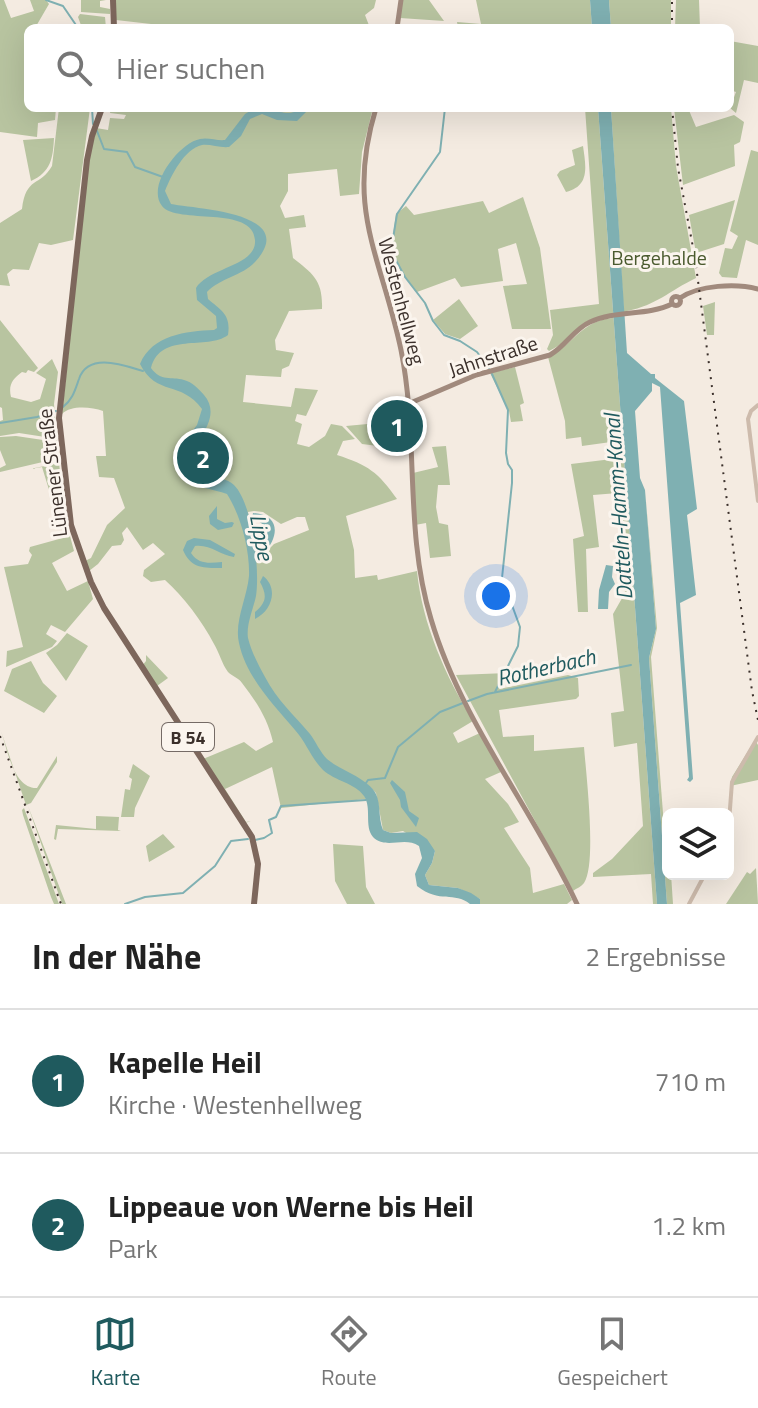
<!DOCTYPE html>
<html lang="de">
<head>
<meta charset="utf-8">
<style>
	:root { --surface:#fff; --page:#f6f6f6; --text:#222; --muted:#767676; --line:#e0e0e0; --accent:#1f5a5e }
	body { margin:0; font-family:"Titillium Web",sans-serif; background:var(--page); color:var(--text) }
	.controls { position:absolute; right:24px; bottom:24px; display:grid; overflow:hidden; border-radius:12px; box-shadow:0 8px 32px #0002 }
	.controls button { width:72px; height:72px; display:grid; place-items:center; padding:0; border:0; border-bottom:2px solid var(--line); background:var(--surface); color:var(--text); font:40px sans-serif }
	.you { position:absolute; left:496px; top:596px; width:28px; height:28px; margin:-20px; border:6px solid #fff; border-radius:50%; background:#1a73e8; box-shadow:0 0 0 12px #1a73e833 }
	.badge { display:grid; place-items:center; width:52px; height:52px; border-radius:50%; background:var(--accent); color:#fff; font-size:26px; font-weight:700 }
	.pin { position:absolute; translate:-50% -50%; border:4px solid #fff; box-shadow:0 2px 8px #0006 }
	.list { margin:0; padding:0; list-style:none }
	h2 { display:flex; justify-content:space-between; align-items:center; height:104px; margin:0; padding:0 32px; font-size:34px }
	h2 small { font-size:26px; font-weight:400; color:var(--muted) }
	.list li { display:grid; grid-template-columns:52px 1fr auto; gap:24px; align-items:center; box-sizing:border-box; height:144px; padding:0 32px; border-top:2px solid var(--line) }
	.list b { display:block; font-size:30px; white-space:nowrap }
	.list p { margin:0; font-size:26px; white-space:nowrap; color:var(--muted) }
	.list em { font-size:26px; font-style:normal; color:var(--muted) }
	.icon { flex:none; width:44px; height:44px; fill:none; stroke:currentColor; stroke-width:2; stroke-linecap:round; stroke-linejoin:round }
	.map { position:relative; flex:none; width:758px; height:904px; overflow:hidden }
	.search { position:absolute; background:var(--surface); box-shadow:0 8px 32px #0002; left:24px; right:24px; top:24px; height:88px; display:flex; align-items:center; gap:20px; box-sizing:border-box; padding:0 28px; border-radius:12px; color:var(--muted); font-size:30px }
	.sheet { height:392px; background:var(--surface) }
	nav { display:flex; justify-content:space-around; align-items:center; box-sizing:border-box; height:112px; border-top:2px solid var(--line); background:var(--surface); font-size:22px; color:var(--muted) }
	nav a { display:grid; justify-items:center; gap:4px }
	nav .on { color:var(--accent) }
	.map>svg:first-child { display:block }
	.green { fill:#b8c4a0; fill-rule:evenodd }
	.water { fill:#7fb0b2 }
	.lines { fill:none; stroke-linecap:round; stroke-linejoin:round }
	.stream { stroke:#7fb0b2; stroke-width:2 }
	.tertiary { stroke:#cdbbac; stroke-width:4 }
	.secondary { stroke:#a18a7d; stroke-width:5 }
	.primary { stroke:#7d675c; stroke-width:6 }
	.rail { stroke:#3b302b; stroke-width:2; stroke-dasharray:2 6; stroke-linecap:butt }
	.labels { text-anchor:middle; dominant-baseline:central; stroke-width:6; stroke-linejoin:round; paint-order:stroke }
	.shield { fill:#fbf5ee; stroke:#756b66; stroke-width:2 }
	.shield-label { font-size:18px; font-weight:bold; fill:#3b302b }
	.park-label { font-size:20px; fill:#4a5a2e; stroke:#fbf5ee }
	.street-label { font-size:20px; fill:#3b302b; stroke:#fbf5ee }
	.water-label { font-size:22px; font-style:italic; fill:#1f5a5e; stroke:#fbf5ee }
</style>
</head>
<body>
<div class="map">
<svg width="758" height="904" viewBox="0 0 758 904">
	<rect width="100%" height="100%" fill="#f4ebe1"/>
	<path class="green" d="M0,0H4L11,18L34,11L30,0H46L49,4L35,28H28V108H56L55,120L38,123L37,137L0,132Z
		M81,0H106L100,1V7L110,9V14L81,12Z
		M115,0H376L374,8L365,15L370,28H151V24L116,20Z
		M402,0H429L444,21L400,18Z
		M476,0H590L592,28H458L457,22L481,24Z
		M609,0H671V28H611Z
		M676,0H699L700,28H675Z
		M80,14L105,17L106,28H82L78,17Z
		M730,41L758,46V83L744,80L736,113L730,108L736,92L730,90L732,81Z
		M59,108H90L73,240L51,245L39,243L29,270L13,269L7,274L10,286L0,285V223L22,209C26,176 40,187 52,166Z
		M111,108H373L362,152L359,194L340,196L337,169L288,174V191L280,206L285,218L304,215L306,227L289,229L293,258C313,274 323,280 322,309L289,311L275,340L276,350L294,353L289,366L282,369L281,377L246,375L243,402L291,407L295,388L318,390L306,416L297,414L295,421L302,424L297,444L309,447L325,436L331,424L342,426L355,439L343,441L337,455C368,465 378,472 397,499L346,516L354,550L355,578L377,575L378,580L417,571C422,624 446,677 473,721L453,733L458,743L480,733L501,772L485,779L508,804L519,822L504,828L530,868L533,893L564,884L572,900L567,904H480V899L458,888L429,885L425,875L432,863L435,851L403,831L391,833L383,830L376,793L367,784L339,769L311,749L359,784L366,799L281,808L272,767L225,789L246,822L251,821L245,823L203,759L244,742L256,751L273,742C268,719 256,701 242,683C239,678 232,676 228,672C222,664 219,652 214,644C202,621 184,597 165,580L151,582L143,576L144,570L165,554L153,543L143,550L127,527L122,533L124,540L121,545L112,546L98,564L89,571L99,597L85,561L91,558L107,525L125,508L114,478L99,477L96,456H106L103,411C91,407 71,405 62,414L90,150L96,128L108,130L110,118L124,119L126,115L110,113ZM254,511L263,512L281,524L297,517H305L309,530L274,544L264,554L257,556L248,512Z
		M585,108H598L657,904H653L651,874L593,877V873L612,859L643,826L637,743L614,747L611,713L624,711L613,614L625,593L618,493L593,495L599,547L586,549L588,612H578L573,539L584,536L571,464L612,459L611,442L582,446L581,437L566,439L565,421L548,357C574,345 579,322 612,318V314C572,320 577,338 549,351L547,349L553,335L550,310L599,304Z
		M611,108H671L676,166L696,278C669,291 657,305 627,311V315L624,316Z
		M674,108H688L696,127L734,115L744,122L740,142L734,145L735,166L683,185Z
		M54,138C53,158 51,172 31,181L23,140Z
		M583,146C586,167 590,186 566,192L557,175L560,171L575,165L572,150Z
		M751,150L758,152V245L746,240L737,278L722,277L719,273L725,248L732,249L738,236L730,231Z
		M523,197L540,248L551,329H512L503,286L527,284L516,243L498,249L503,281L461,287L455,278L417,292C390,259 390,255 396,214L406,206L414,215L483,201L489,213Z
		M735,200L724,244L696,253L689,215Z
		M459,299L478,326L460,339L445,334L433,320Z
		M715,302L714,335H707L703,306Z
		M0,320L38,368L34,372L28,370L26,373L22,372C13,379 8,384 11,397L31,402L40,399L46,379L36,373L52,359L58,372L54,404L58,452L54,460L49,461L45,437L19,433L0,436V421L3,420L2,408L0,407Z
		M515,367L524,403L520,405L523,421L511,422L509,411L490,373Z
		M389,422L386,447L362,444L346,426Z
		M16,436L43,440L47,461L0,472V468L6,465L0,450V437Z
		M446,446L450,485H438L436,507L439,523L448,525L451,556L430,558L426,523L415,525L413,473L438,467L432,447Z
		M59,463L62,490L50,493L42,467L30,469Z
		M645,490L657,628L651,657L664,826L668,824L665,831L668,874H671L673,904H667L649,658L656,629Z
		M70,536L74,551L52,563L67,591L88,581L93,599L65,632L51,625L46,634L57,641L52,647L6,667L7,651L23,647L4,567L28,564L32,555L29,551L30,547Z
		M67,633L88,646L66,681L46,653L57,645Z
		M146,655L168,678L157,686L142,666L146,661Z
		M31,661L43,683L57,696L44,713L4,691L12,669Z
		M508,673L499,689L568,675L578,678L579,696L576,699L499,710L503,737L534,735V751L584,747C586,773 597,864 584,883C581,887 577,888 573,891L456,675Z
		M0,728C7,747 13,789 37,788L57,756V762L31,803L26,805Z
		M755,740L758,745V780L730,786L732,777Z
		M133,764L150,776L135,808L134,817H121L125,789L130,790L132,779L129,777Z
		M28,806L66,904H62Z
		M24,808L59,904H54L51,897L23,815L22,810Z
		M96,816L119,817L118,830L121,831L58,829L56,840L54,839L56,825L96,829Z
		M163,834L175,847L149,862L146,846Z
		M333,844L363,846L366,887L375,904H347L335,881Z
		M756,868L758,904H726L747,872L750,874Z"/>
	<path class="water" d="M590,0H609L611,28H592Z
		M255,108C264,108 286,114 290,113C299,111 301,108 310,108L297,121L277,120L262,114L250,119L241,136L229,147C220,148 210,144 202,145C184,149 171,176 165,191L171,204C195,209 301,212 255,262C242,276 220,278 207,292L208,299C222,311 231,315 228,335C207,351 161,331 151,368C161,382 171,376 184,380C192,382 199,389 204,395C223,417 196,443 183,460L184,467C196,480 220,472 234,485C253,504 260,571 256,596C253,610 246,625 248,638C251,651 259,666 265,677C277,700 294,715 310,734C316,742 320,752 327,759C341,771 368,778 376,794C381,805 378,818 383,830L391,833L417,832L427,839L435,851L432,863L425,875L429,885L458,888L471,893L480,899V904H470C454,891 440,904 417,886L415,874L422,858L419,846C404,836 386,850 373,837C364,826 372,808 364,796C355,783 335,781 323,770C311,758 306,742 295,730C274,705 246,677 239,643C234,622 247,598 249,576C250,550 241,516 227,494C199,484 177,490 174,455L197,425L202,409C181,380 157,397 140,364C152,335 186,331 214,330L217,328L216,316L197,300L196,288C209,267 257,266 255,240C253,205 177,225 162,206C146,186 179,143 200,139C208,137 217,141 225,140L245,114Z
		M598,108H611L627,353L651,374H655V378L684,401L697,509L687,515L696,595L680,603L693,779L690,782L687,780L689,777L660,387L652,383V391L635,411L640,478L645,490L656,629L649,658L667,904H657Z
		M217,506V519L225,523L232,522L234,523L232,527L218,530L210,524L209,516Z
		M253,513C281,515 279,537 264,553L261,554L260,549C269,534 271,526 252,518Z
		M194,538L210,540L235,554L234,557C220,555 210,544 195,546L191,553C199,565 210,563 222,562V568C204,568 191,569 183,550L187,541Z
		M606,565L613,566L612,577L615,584L609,592L608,609H598L599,590Z
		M263,576C279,588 272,611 255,619V612C267,602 267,595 260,582Z
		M392,780L405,792L409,811L419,818L416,827L401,807L400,800L390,783Z"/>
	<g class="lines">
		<path class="stream" d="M46,0L63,6L78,28
			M92,108L93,124
			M445,108L440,152L397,214L391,251L405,277L425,303L433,321L444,335L460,341L477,352L489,368
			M97,131L104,149L127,152L135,167L163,177
			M492,374L508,410L506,453L508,464L512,470V483L502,578L520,627L518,646L495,692
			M63,407C73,399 75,390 79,379C88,352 123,365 143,371
			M0,423L37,417L56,411
			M468,701L487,694L631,665
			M366,783L368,780L385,778L398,747L440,712L463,703
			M255,840L264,838L272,833L269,820L276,817L281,806L366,800
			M125,904L145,897L183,893L215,866L231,841L248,839"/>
		<path class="tertiary" d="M758,405L751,411L748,419L758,501
			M728,835L732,782L758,737
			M689,904L705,874"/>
		<path class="secondary" d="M397,28L401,0
			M376,108C345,210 381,255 401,350C419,439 404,531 431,619C461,721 532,808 577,904
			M671.5 301a4.5 4.5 0 1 1 9 0a4.5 4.5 0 1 1-9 0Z
			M680,298C699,285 736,283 758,289
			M408,404L476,375L550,355C566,346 574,329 590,322C616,310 647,316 672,304"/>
		<path class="primary" d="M113,0L114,28
			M102,108L92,136L87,160L59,418L71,525L91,582L104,608L252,837L258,864L254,904"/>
		<path class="rail" d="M672,28V0
			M672,108L678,168L695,258L752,691L758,720
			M0,736L61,904"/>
	</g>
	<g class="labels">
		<rect class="shield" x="162" y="723" width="52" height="28" rx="6"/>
		<g class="shield-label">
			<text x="188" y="737">B 54</text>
		</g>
		<g class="park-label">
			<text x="659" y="257">Bergehalde</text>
		</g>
		<g class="street-label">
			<text transform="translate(402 301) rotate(75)">Westenhellweg</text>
			<text transform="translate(493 356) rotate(-18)">Jahnstraße</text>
			<text transform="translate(52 473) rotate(-97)">Lünener Straße</text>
		</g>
		<g class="water-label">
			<text transform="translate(618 507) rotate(-94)">Datteln-Hamm-Kanal</text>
			<text transform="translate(262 537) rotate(79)">Lippe</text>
			<text transform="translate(546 667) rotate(-13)">Rotherbach</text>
		</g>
	</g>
</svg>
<div class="controls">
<button><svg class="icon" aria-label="layers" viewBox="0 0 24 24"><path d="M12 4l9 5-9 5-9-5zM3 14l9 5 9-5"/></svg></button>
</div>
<div class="you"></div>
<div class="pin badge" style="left:397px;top:426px">1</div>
<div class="pin badge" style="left:203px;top:458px">2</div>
<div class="search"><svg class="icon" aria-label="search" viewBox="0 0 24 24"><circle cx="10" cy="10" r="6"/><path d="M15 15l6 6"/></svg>Hier suchen</div>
</div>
<section class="sheet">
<h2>In der Nähe<small>2 Ergebnisse</small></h2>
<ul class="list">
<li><span class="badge">1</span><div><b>Kapelle Heil</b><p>Kirche · Westenhellweg</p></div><em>710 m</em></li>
<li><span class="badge">2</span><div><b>Lippeaue von Werne bis Heil</b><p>Park</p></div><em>1.2 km</em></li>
</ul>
</section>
<nav>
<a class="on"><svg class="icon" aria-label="map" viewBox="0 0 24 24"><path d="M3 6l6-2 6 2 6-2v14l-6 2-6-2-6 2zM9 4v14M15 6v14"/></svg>Karte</a>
<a><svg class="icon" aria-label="directions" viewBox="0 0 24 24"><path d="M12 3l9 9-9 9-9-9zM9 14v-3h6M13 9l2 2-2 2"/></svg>Route</a>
<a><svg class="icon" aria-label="saved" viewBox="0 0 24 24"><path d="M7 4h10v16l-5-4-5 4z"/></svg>Gespeichert</a>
</nav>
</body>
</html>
